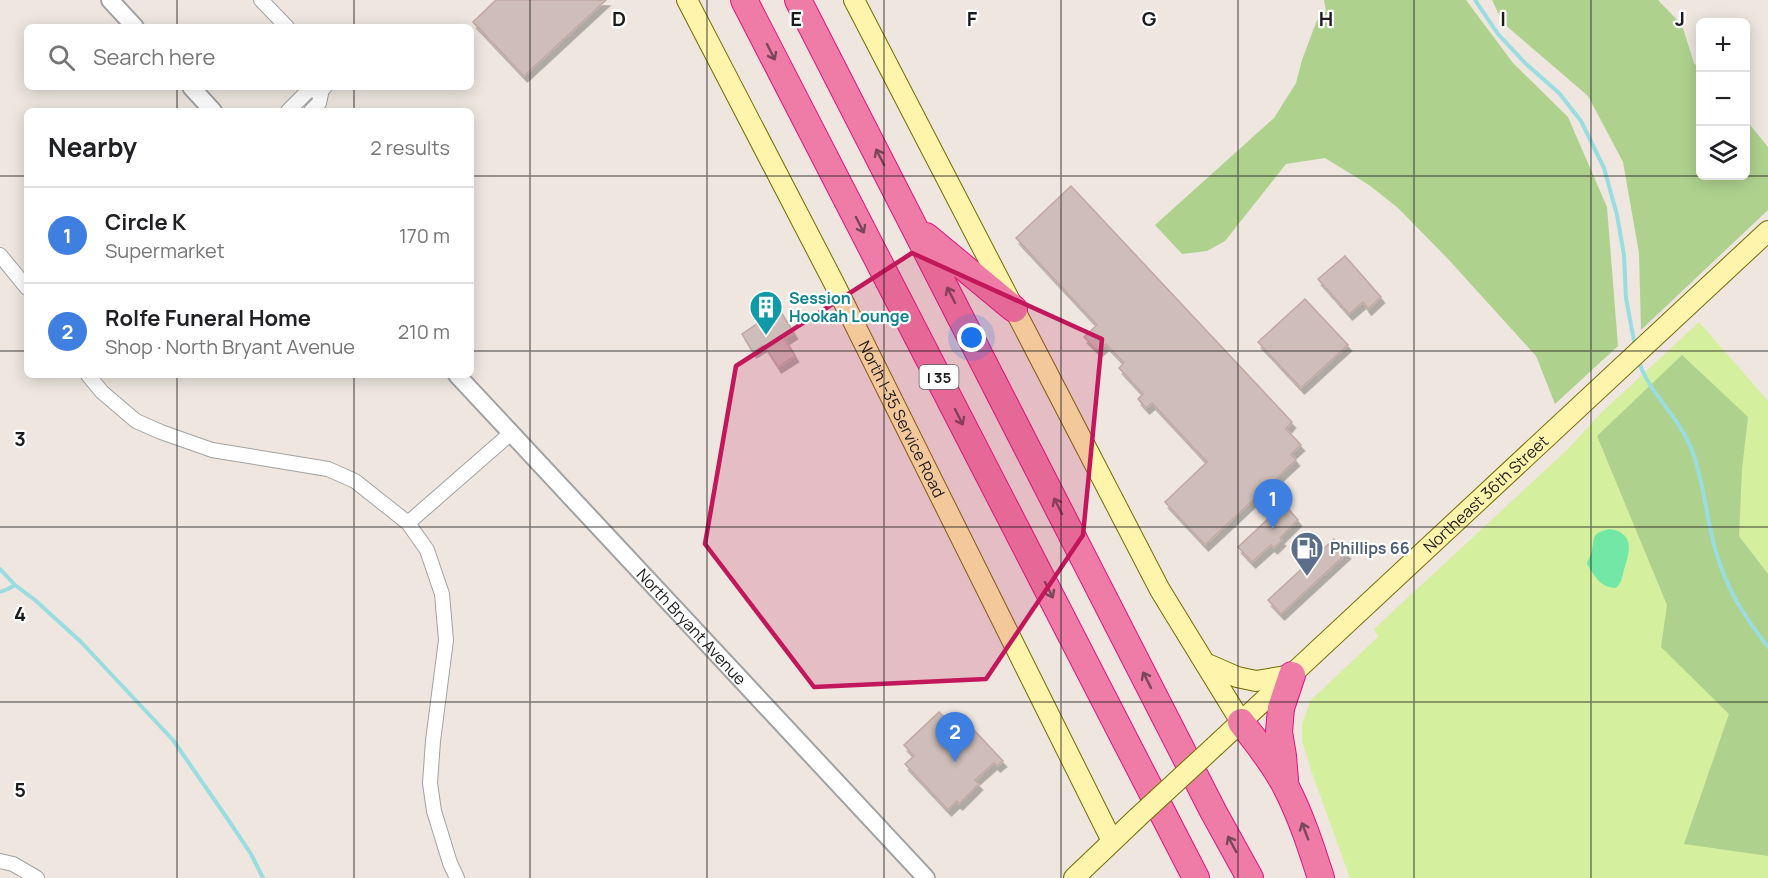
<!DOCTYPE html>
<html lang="en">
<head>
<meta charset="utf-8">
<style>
	:root { --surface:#fff; --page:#f2f2f2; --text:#202124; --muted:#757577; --line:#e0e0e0; --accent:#c50023 }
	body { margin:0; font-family:Manrope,sans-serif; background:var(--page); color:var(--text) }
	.controls { position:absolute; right:18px; top:18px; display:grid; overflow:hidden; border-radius:9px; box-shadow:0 3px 15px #0003 }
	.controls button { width:54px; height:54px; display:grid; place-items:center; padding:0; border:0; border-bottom:2px solid var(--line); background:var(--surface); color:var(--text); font:30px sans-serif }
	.you { position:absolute; left:972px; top:338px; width:21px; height:21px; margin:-15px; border:4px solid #fff; border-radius:50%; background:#1a73e8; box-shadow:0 0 0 9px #1a73e833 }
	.badge { display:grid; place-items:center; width:39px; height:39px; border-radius:50%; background:var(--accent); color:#fff; font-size:20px; font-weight:700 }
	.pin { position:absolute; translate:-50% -50px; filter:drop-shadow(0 2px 3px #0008) }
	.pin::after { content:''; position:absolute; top:32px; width:21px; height:18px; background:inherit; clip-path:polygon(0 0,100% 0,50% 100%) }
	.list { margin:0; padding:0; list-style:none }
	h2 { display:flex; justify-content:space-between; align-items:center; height:78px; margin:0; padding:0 24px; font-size:26px }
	h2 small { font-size:20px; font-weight:400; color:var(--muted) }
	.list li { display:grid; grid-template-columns:39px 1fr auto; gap:18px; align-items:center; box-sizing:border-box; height:96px; padding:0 24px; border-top:2px solid var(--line) }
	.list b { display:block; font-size:22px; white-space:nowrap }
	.list p { margin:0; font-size:20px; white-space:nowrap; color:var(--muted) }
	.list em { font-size:20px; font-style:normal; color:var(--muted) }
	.icon { flex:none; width:33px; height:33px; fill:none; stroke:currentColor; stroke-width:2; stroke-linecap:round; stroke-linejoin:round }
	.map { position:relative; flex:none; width:1768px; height:878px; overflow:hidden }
	.search { position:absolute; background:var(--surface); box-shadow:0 3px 15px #0003; left:24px; top:24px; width:450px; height:66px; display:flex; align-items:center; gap:15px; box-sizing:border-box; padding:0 21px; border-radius:9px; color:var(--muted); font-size:22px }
	.panel { position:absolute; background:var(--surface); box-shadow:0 3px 15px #0003; left:24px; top:108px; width:450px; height:270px; border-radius:9px }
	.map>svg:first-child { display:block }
	.grass { fill:#d4ef9e }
	.forest { fill:#aed28e }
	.pitch { fill:#73e7a5 }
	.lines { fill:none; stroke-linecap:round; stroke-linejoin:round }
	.stream { stroke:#99dde1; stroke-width:4 }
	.building { fill:#cebdb8; stroke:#c1a8a0; stroke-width:1.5; filter:url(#shadow) }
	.minor-casing { stroke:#a2a2a2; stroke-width:16 }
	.tertiary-casing { stroke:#a2a2a2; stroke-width:20 }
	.secondary-casing { stroke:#736b00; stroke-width:22 }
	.motorway-casing { stroke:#e61180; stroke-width:28 }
	.minor { stroke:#fff; stroke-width:14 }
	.tertiary { stroke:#fff; stroke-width:16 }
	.secondary { stroke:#fff4ab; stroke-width:20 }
	.motorway { stroke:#ef7ca6; stroke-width:26 }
	.secondary-bridge-casing { stroke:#736b00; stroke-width:22; stroke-linecap:butt }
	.secondary-bridge { stroke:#fff4ab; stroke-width:20 }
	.oneway { stroke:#7a475a }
	.marked { fill:#c2185b; fill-opacity:0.2; stroke:#c2185b; stroke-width:4.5; stroke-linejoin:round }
	.grid { fill:none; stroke:#1b1b1b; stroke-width:1.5; stroke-opacity:0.55 }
	.labels { text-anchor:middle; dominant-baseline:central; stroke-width:4.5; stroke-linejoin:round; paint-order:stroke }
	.shield { fill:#fff; stroke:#5f5f5f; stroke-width:1.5 }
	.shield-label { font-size:15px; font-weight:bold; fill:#1b1b1b }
	.culture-label { font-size:16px; font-weight:bold; fill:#0d838f; stroke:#fff; text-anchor:start }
	.street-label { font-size:16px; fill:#1b1b1b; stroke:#fff }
	.service-label { font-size:16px; font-weight:bold; fill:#4e5e75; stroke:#fff; text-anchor:start }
	.grid-label { font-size:20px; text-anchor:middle; font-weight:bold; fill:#1b1b1b; stroke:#fff; stroke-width:4.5; stroke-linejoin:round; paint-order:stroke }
</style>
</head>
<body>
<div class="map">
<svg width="1768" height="878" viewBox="0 0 1768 878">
	<defs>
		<filter id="shadow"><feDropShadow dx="3.5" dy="6" stdDeviation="0" flood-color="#0004"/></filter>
	</defs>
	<rect width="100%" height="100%" fill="#eee6df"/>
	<path class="grass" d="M1699,322L1768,401V878H1350L1312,773L1302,741V725L1310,701L1378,637L1374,629L1568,449L1600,414Z"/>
	<path class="forest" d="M1324,0H1466L1513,63L1568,117L1607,207L1618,346L1555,404L1536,356L1449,260L1398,208L1369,185L1325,158L1286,164L1225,241L1207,251L1182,254L1155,225L1274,118L1296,83L1302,60L1317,20L1326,11Z
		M1492,0H1658L1682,25L1694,63L1700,70V176H1746V120L1768,147V210L1641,330L1639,253L1623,162L1588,96L1503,23Z
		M1682,355L1748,417L1742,469L1739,536L1768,574V856L1684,844L1729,714L1661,647L1667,605L1597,436Z"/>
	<path class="pitch" d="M1609,529C1633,532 1631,549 1625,566C1622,576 1623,581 1616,588C1600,588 1595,576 1587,564C1588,559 1591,556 1592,550C1595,536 1591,534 1609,529Z"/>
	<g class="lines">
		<path class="stream" d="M1475,0L1498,34L1525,63L1559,93L1581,121L1604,168L1617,215L1624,255L1626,298L1635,346
			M1638,359C1647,390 1674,412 1688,441C1704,476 1705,515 1716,552C1727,590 1744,616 1768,647
			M0,569L15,585L35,600L81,642L173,740L227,818L251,854L263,878
			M0,592L8,589L15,585"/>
	</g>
	<path class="building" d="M496,0H606L524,76L473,22Z
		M1071,186L1292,422L1286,429L1301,445L1291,454L1296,460L1205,545L1165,502L1207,462L1152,403L1146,408L1138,399L1143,394L1119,368L1124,363L1106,344L1098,351L1084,337L1097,325L1016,238Z
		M1345,256L1381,297L1368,309L1363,302L1349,314L1318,279Z
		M1305,299L1348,345L1301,388L1258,342Z
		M779,309L794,333L785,339L795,356L778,367L764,345L753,352L742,334Z
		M1284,504L1298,520L1280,538L1282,540L1274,548L1271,545L1252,562L1238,547Z
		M1334,539L1347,553L1281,614L1268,600Z
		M939,712L961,734L964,731L967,734L973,729L1003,761L997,766L994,763L975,780L979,784L959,804L957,801L948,810L905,764L914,756L904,745Z"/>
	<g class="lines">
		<defs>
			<path id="minor" d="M261,0L287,27
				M288,111L308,91L322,89
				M311,111L319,103L322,89L325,87
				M0,255L27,288
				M88,375L102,392L136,421L161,432L212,450L328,469L355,481L408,523L427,550L442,594L446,640L433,741L430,783L434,811L450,863L457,878
				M408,523L511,433
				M0,861L13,864L37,878"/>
			<g id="tertiary">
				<path d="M110,0L135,27"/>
				<path d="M191,87L213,111"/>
				<path id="s1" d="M457,375L926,878"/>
			</g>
			<g id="secondary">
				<path id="s2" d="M687,0L835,285L1112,841"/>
				<path d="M854,0L1160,590L1241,722"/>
				<path d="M1205,663L1237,677L1256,681L1292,675"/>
				<path id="s3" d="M1215,746L1768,231"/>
				<path d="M1074,878L1138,817"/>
			</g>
			<path id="motorway" d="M744,0L1196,878
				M798,0L1213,811L1250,878
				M926,236L1014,309
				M1241,722C1257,743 1274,763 1286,787C1301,816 1311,847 1321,878
				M1285,780L1283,756L1279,732L1281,708L1292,675"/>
		</defs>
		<use href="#minor" class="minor-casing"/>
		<use href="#tertiary" class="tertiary-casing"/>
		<use href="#secondary" class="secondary-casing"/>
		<use href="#motorway" class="motorway-casing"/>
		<use href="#minor" class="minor"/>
		<use href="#tertiary" class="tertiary"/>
		<use href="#secondary" class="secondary"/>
		<use href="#motorway" class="motorway"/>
		<defs>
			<path id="secondary-bridge" d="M1138,817L1215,746"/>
		</defs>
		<use href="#secondary-bridge" class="secondary-bridge-casing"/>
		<use href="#secondary-bridge" class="secondary-bridge"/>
	</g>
	<defs><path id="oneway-shaft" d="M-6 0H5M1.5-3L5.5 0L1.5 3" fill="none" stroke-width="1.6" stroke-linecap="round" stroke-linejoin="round" transform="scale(1.5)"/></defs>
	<g class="oneway">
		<use href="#oneway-shaft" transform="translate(771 52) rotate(63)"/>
		<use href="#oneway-shaft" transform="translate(880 157) rotate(-117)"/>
		<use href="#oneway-shaft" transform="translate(860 225) rotate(63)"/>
		<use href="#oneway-shaft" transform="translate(951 295) rotate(-117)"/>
		<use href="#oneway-shaft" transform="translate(959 417) rotate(63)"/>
		<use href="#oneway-shaft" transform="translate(1058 506) rotate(-117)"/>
		<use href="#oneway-shaft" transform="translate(1049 590) rotate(63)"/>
		<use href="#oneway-shaft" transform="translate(1147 680) rotate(-117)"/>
		<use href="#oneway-shaft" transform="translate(1305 831) rotate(-111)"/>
		<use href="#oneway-shaft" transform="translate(1232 844) rotate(-118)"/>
	</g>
	<path class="marked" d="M912,253L1102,339L1083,535L986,679L814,687L705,544L736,366Z"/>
	<path class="grid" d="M177,0V27M354,0V27M530,0V878M707,0V878M884,0V878M1061,0V878M1238,0V878M1414,0V878M1591,0V878M177,87V111M354,87V111M0,176H27M471,176H1768M0,351H27M471,351H1768M177,375V878M354,375V878M0,527H1768M0,702H1768"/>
	<defs>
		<symbol id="building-pin" viewBox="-11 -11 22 30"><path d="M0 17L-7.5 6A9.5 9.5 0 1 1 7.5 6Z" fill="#0f9aa8" stroke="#fff"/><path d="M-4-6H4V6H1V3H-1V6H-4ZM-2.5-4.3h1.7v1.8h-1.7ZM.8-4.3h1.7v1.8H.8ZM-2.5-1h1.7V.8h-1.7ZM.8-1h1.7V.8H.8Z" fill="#fff"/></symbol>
		<symbol id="fuel-pin" viewBox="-11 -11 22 30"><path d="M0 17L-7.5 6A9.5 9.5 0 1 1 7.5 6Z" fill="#5c6f8a" stroke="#fff"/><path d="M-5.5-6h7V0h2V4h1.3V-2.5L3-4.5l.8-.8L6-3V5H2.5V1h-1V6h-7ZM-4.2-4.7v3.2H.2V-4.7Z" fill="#fff"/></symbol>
	</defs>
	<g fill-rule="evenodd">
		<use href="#building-pin" x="747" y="288" width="38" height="52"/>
		<use href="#fuel-pin" x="1288" y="529" width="38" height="52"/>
	</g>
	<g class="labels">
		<rect class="shield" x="919.5" y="365" width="39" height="24" rx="4.5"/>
		<g class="shield-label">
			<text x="939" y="377">I 35</text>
		</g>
		<g class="culture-label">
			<text x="789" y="298">Session<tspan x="789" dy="18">Hookah Lounge</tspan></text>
		</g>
		<g class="street-label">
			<text stroke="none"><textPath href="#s2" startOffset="471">North I-35 Service Road</textPath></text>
			<text stroke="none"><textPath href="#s3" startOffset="370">Northeast 36th Street</textPath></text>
			<text stroke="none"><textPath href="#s1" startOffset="344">North Bryant Avenue</textPath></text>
		</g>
		<g class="service-label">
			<text x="1330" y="548">Phillips 66</text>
		</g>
	</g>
	<g class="grid-label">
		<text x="619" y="26">D</text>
		<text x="796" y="26">E</text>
		<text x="972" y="26">F</text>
		<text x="1149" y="26">G</text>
		<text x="1326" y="26">H</text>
		<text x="1503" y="26">I</text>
		<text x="1680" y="26">J</text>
		<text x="20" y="446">3</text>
		<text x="20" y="621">4</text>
		<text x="20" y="797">5</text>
	</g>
</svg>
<div class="controls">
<button>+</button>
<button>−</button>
<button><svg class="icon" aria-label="layers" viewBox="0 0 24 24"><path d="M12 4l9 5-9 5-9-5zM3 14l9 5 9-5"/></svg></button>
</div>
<div class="you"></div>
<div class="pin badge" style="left:1273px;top:529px;background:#3f7fe0">1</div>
<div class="pin badge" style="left:955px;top:762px;background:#3f7fe0">2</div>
<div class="search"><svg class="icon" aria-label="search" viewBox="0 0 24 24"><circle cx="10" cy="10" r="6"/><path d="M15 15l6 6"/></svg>Search here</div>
<section class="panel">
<h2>Nearby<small>2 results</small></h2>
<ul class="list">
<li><span class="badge" style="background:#3f7fe0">1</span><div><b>Circle K</b><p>Supermarket</p></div><em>170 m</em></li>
<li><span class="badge" style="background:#3f7fe0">2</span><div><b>Rolfe Funeral Home</b><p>Shop · North Bryant Avenue</p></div><em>210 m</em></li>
</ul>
</section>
</div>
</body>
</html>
